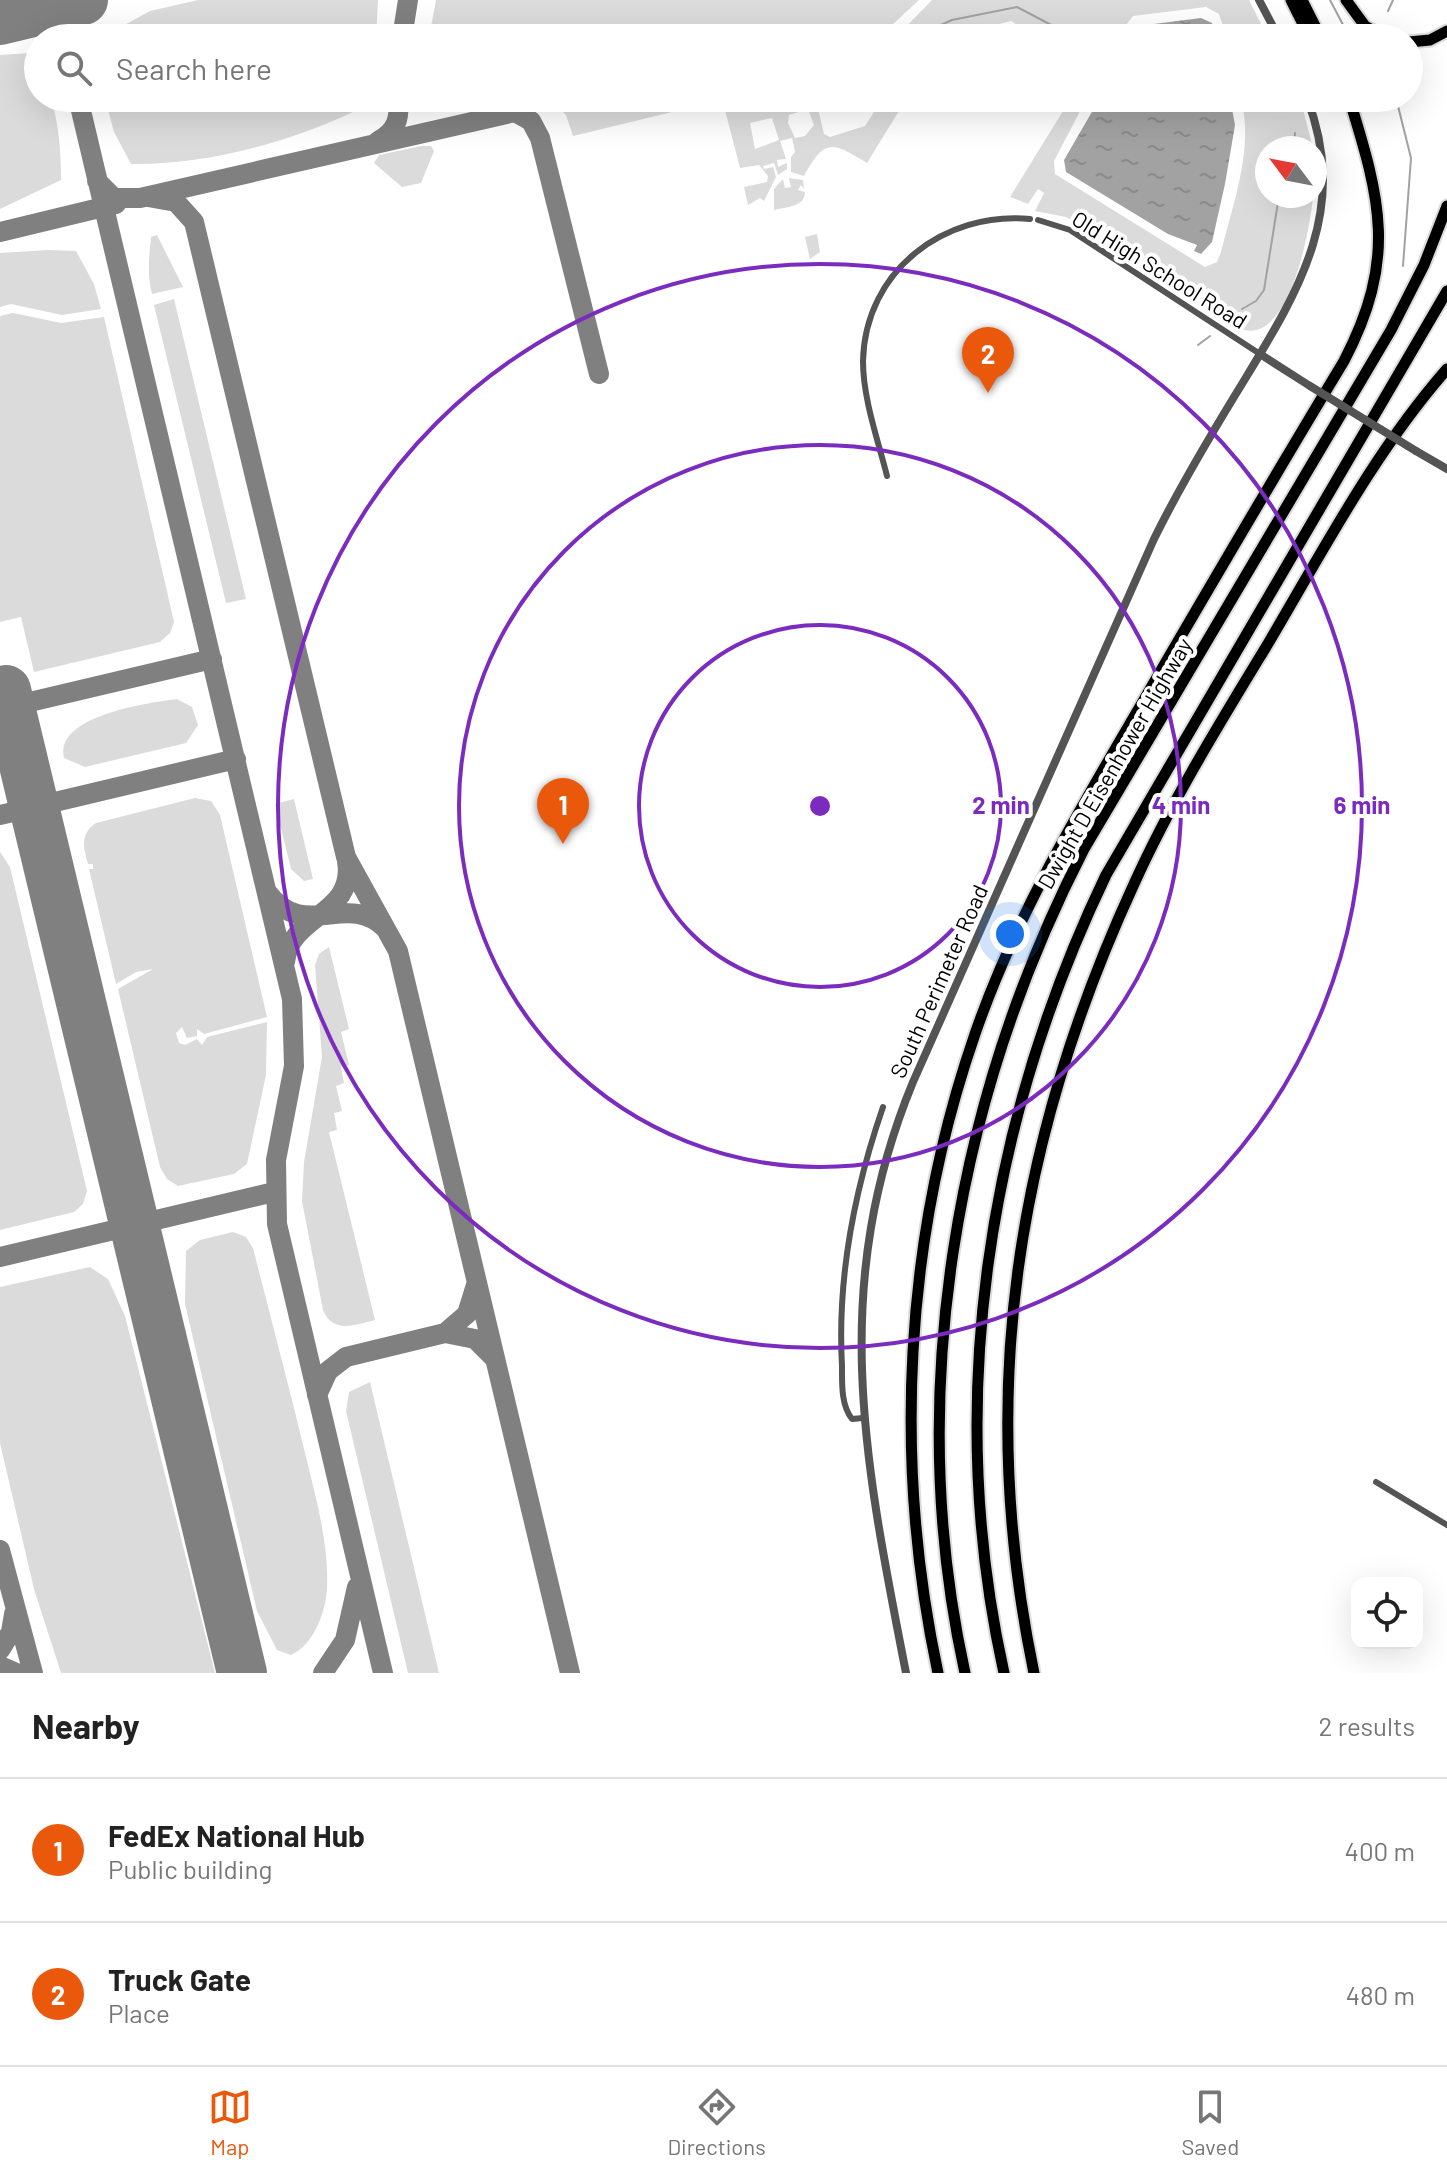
<!DOCTYPE html>
<html lang="en">
<head>
<meta charset="utf-8">
<style>
	:root { --surface:#fff; --page:#f2f2f2; --text:#222; --muted:#767676; --line:#e0e0e0; --accent:#ea580c }
	body { margin:0; font-family:Barlow,sans-serif; background:var(--page); color:var(--text) }
	.controls { position:absolute; right:24px; bottom:24px; display:grid; overflow:hidden; border-radius:16px; box-shadow:0 8px 32px #0002 }
	.controls button { width:72px; height:72px; display:grid; place-items:center; padding:0; border:0; border-bottom:2px solid var(--line); background:var(--surface); color:var(--text); font:40px sans-serif }
	.compass { position:absolute; left:1255px; top:136px; width:72px; height:72px; border-radius:50%; background:var(--surface); box-shadow:0 8px 32px #0002; rotate:302deg }
	.you { position:absolute; left:1010px; top:934px; width:28px; height:28px; margin:-20px; border:6px solid #fff; border-radius:50%; background:#1a73e8; box-shadow:0 0 0 12px #1a73e833 }
	.badge { display:grid; place-items:center; width:52px; height:52px; border-radius:50%; background:var(--accent); color:#fff; font-size:26px; font-weight:700 }
	.pin { position:absolute; translate:-50% -66px; filter:drop-shadow(0 2px 4px #0008) }
	.pin::after { content:''; position:absolute; top:42px; width:28px; height:24px; background:inherit; clip-path:polygon(0 0,100% 0,50% 100%) }
	.list { margin:0; padding:0; list-style:none }
	h2 { display:flex; justify-content:space-between; align-items:center; height:104px; margin:0; padding:0 32px; font-size:34px }
	h2 small { font-size:26px; font-weight:400; color:var(--muted) }
	.list li { display:grid; grid-template-columns:52px 1fr auto; gap:24px; align-items:center; box-sizing:border-box; height:144px; padding:0 32px; border-top:2px solid var(--line) }
	.list b { display:block; font-size:30px; white-space:nowrap }
	.list p { margin:0; font-size:26px; white-space:nowrap; color:var(--muted) }
	.list em { font-size:26px; font-style:normal; color:var(--muted) }
	.icon { flex:none; width:44px; height:44px; fill:none; stroke:currentColor; stroke-width:2; stroke-linecap:round; stroke-linejoin:round }
	.map { position:relative; flex:none; width:1447px; height:1673px; overflow:hidden }
	.search { position:absolute; background:var(--surface); box-shadow:0 8px 32px #0002; left:24px; right:24px; top:24px; height:88px; display:flex; align-items:center; gap:20px; box-sizing:border-box; padding:0 28px; border-radius:44px; color:var(--muted); font-size:30px }
	.sheet { height:392px; background:var(--surface) }
	nav { display:flex; justify-content:space-around; align-items:center; box-sizing:border-box; height:112px; border-top:2px solid var(--line); background:var(--surface); font-size:22px; color:var(--muted) }
	nav a { display:grid; justify-items:center; gap:4px }
	nav .on { color:var(--accent) }
	.map>svg:first-child { display:block }
	.grass { fill:#dbdbdb; fill-rule:evenodd }
	.water { fill:url(#water-ripples) }
	.lines { fill:none; stroke-linecap:round; stroke-linejoin:round }
	.stream { stroke:#a2a2a2; stroke-width:2 }
	.taxiway { stroke:#808080; stroke-width:20 }
	.runway { stroke:#808080; stroke-width:50 }
	.motorway-casing { stroke:#dbdbdb; stroke-width:15 }
	.minor { stroke:#545454; stroke-width:6 }
	.tertiary { stroke:#545454; stroke-width:8 }
	.motorway { stroke:#000; stroke-width:11 }
	.tertiary-bridge { stroke:#545454; stroke-width:8 }
	.ring { fill:none; stroke:#7b2cbf; stroke-width:4 }
	.labels { text-anchor:middle; dominant-baseline:central; stroke-width:8; stroke-linejoin:round; paint-order:stroke }
	.street-label { font-size:22px; fill:#000; stroke:#fff }
	.centre { fill:#7b2cbf; stroke:#fff; stroke-width:4 }
	.ring-label { font-size:24px; text-anchor:middle; font-weight:bold; fill:#7b2cbf; stroke:#fff; stroke-width:8; stroke-linejoin:round; paint-order:stroke }
</style>
</head>
<body>
<div class="map">
<svg width="1447" height="1673" viewBox="0 0 1447 1673">
	<defs>
		<pattern id="water-ripples" width="26" height="14" patternUnits="userSpaceOnUse" patternTransform="scale(2)"><rect width="26" height="14" fill="#a2a2a2"/><path d="M2 4q2-2 4 0t4 0M15 11q2-2 4 0t4 0" fill="none" stroke="#8a8a8a"/></pattern>
	</defs>
	<rect width="100%" height="100%" fill="#fff"/>
	<path class="grass" d="M198,0H378L376,38H101L150,11Z
		M436,0H919L878,38H429Z
		M932,0H1249L1268,38H1227L1219,14L1206,7L1133,16L1116,38H1039L1011,21L944,38H929L925,34L922,38H895Z
		M30,53L38,67V98H51C59,126 61,151 61,180L0,209V55Z
		M105,98H360L355,111C288,143 206,165 131,164L114,132Z
		M550,98H730L573,136L566,115Z
		M773,98H819L817,104L824,134L830,137L865,126L883,98H907L867,163C833,142 825,137 804,176L791,172V157L795,152L792,138L780,141L786,159L777,160L778,167L787,163V169L778,175L774,163L763,166L764,169L773,167L776,177L764,201L760,198L748,205L744,187L767,182L768,176L759,165L740,168L725,110ZM808,109L814,125L805,136L795,138L788,123L789,115ZM772,118L779,140L755,149L750,123Z
		M1071,98H1087L1054,161L1055,174L1205,267L1217,262L1221,252C1233,203 1254,149 1241,98H1300L1313,148H1267V196H1315V164C1317,199 1295,348 1241,329L1160,276L1159,270L1066,217L1035,211L1044,193L1038,189L1028,204L1010,197Z
		M421,146H431L434,151L421,183L402,187L374,163L379,155Z
		M789,178L803,180L804,189L801,185L798,190L805,192C805,207 786,207 774,210V189L783,179L785,188L791,187Z
		M817,234L820,252L810,259L805,237Z
		M157,235L183,287L152,294C147,274 149,257 151,237Z
		M48,250L76,251L94,284L101,309L62,315L11,304L0,307V253Z
		M174,299L246,599L226,603L154,305Z
		M13,313L61,323L104,317L174,622L170,633L160,642L34,672L21,617L0,622V316Z
		M177,699L192,707L198,725L186,743L85,767L64,758C54,716 147,703 177,699Z
		M195,798L211,801L220,815L267,1017L204,1034L197,1029V1036L187,1038L182,1027L176,1033L179,1043L185,1045L197,1039L202,1045L207,1037L267,1022L266,1075L247,1164L234,1174L178,1186L167,1179L160,1167L118,989L153,969L136,972L116,984L89,869H93V864H88C83,847 80,834 96,823Z
		M294,799L313,879L304,881L291,869L275,804Z
		M0,852L10,867L87,1191L83,1204L74,1212L0,1230Z
		M329,947L349,1029L341,1032L349,1065L341,1067L344,1083L336,1086L342,1111L334,1113L337,1130L329,1132L375,1320C354,1325 333,1334 323,1310L302,1201L304,1162L322,1057L315,965L319,954Z
		M233,1232L246,1237L253,1248C271,1319 290,1390 307,1461C317,1502 329,1546 327,1588C326,1611 314,1645 291,1655L277,1650L257,1611L185,1304L186,1251L200,1240Z
		M90,1267L108,1279L125,1316L215,1673H61L34,1589L0,1443V1287Z
		M370,1382L439,1673H408L346,1411L349,1392Z"/>
	<path class="water" d="M1201,18L1212,23L1216,38H1131L1146,25Z
		M1100,98H1230L1235,125L1225,184L1212,242L1201,254L1194,251L1197,245L1168,234L1066,172L1064,160Z"/>
	<g class="lines">
		<path class="stream" d="M1330,0L1350,38
			M1388,11L1393,0
			M934,28L952,20L1017,7L1076,38
			M1396,98L1411,158L1403,266
			M1294,148L1295,133
			M1242,309L1256,301L1264,290L1279,196
			M1198,345L1210,336"/>
		<path class="taxiway" d="M55,0L64,35
			M0,23C27,17 48,10 64,37
			M64,37L72,12L94,0
			M402,38L408,0
			M78,98L292,999L294,1066L276,1160L277,1224L383,1673
			M378,141C397,131 400,118 398,98
			M97,181L114,198H140L515,112L531,121L540,138L599,374
			M148,197L176,202L194,222L346,857L398,951L570,1673
			M0,232L116,204
			M0,709L212,659
			M0,815L236,759
			M267,892C305,943 346,890 385,928
			M285,962C290,914 356,915 347,861
			M0,1257L274,1192
			M445,1333L467,1314L476,1285
			M317,1395L328,1371L346,1357L445,1333L475,1339L494,1358
			M0,1550L33,1673
			M0,1650L11,1632L14,1614
			M0,1666L16,1673
			M323,1673L345,1640L357,1587"/>
		<path class="runway" d="M0,20L83,0
			M6,690L242,1673"/>
		<defs>
			<path id="motorway" d="M1291,0L1310,38
				M1302,0L1321,38
				M1346,0L1365,26L1386,38
				M1409,42L1430,40L1447,31
				M938,1673C893,1462 904,1239 975,1034C1015,918 1076,816 1138,710C1206,593 1274,477 1344,361C1397,259 1381,201 1349,98
				M965,1673C904,1396 955,1100 1084,849L1391,330L1424,265L1447,206
				M1004,1673C944,1403 987,1123 1106,875L1447,291
				M1034,1673C976,1395 1016,1140 1134,884C1172,800 1221,721 1269,642C1324,549 1375,451 1447,369"/>
		</defs>
		<use href="#motorway" class="motorway-casing"/>
		<path class="minor" d="M1038,220L1070,230L1260,354
			M887,476C878,440 863,399 863,361C865,271 944,211 1030,219
			M863,1418L852,1419C841,1405 842,1384 842,1366C837,1277 854,1191 883,1107
			M1376,1482L1447,1525"/>
		<path class="tertiary" d="M1259,0L1279,38
			M1260,354L1310,386
			M1416,451L1447,469
			M906,1673C865,1463 828,1288 913,1082L1154,539C1181,484 1213,431 1245,379C1301,287 1349,208 1307,98"/>
		<use href="#motorway" class="motorway"/>
		<path class="tertiary-bridge" d="M1310,386L1416,451"/>
	</g>
	<g class="ring">
		<circle cx="820" cy="806" r="181"/>
		<circle cx="820" cy="806" r="361"/>
		<circle cx="820" cy="806" r="542"/>
	</g>
	<g class="labels">
		<g class="street-label">
			<text transform="translate(1160 269) rotate(32)">Old High School Road</text>
			<text transform="translate(1114 763) rotate(-60)">Dwight D Eisenhower Highway</text>
			<text transform="translate(938 981) rotate(-66)">South Perimeter Road</text>
		</g>
	</g>
	<circle cx="820" cy="806" r="12" class="centre"/>
	<g class="ring-label">
		<text x="1001" y="814">2 min</text>
		<text x="1181" y="814">4 min</text>
		<text x="1362" y="814">6 min</text>
	</g>
</svg>
<div class="controls">
<button><svg class="icon" aria-label="locate" viewBox="0 0 24 24"><circle cx="12" cy="12" r="6"/><path d="M12 2v4M12 18v4M2 12h4M18 12h4"/></svg></button>
</div>
<svg class="compass" viewBox="-18 -18 36 36"><path d="M0-13l5 13h-10z" fill="#e53935"/><path d="M0 13l5-13h-10z" fill="#767676"/></svg>
<div class="you"></div>
<div class="pin badge" style="left:563px;top:844px">1</div>
<div class="pin badge" style="left:988px;top:393px">2</div>
<div class="search"><svg class="icon" aria-label="search" viewBox="0 0 24 24"><circle cx="10" cy="10" r="6"/><path d="M15 15l6 6"/></svg>Search here</div>
</div>
<section class="sheet">
<h2>Nearby<small>2 results</small></h2>
<ul class="list">
<li><span class="badge">1</span><div><b>FedEx National Hub</b><p>Public building</p></div><em>400 m</em></li>
<li><span class="badge">2</span><div><b>Truck Gate</b><p>Place</p></div><em>480 m</em></li>
</ul>
</section>
<nav>
<a class="on"><svg class="icon" aria-label="map" viewBox="0 0 24 24"><path d="M3 6l6-2 6 2 6-2v14l-6 2-6-2-6 2zM9 4v14M15 6v14"/></svg>Map</a>
<a><svg class="icon" aria-label="directions" viewBox="0 0 24 24"><path d="M12 3l9 9-9 9-9-9zM9 14v-3h6M13 9l2 2-2 2"/></svg>Directions</a>
<a><svg class="icon" aria-label="saved" viewBox="0 0 24 24"><path d="M7 4h10v16l-5-4-5 4z"/></svg>Saved</a>
</nav>
</body>
</html>
